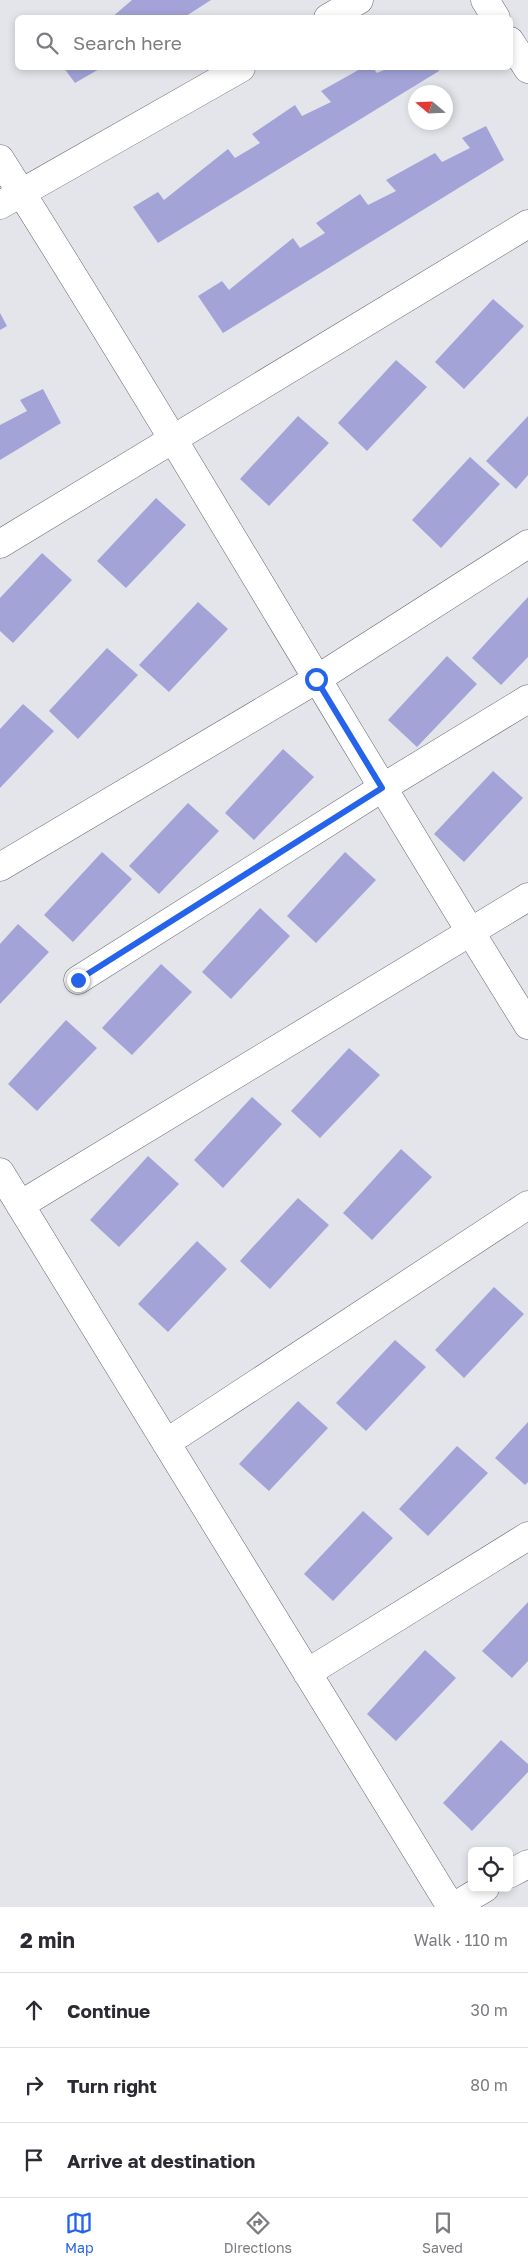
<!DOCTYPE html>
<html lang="en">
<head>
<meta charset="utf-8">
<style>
	:root { --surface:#fff; --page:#f2f2f3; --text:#2b2b33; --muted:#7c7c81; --line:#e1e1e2; --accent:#2563eb }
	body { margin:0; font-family:"Golos Text",sans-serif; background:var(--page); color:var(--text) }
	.controls { position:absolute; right:15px; bottom:15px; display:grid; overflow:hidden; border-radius:8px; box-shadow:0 2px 8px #0003 }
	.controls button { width:45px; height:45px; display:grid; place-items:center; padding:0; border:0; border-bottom:1px solid var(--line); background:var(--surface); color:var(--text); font:25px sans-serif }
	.compass { position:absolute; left:408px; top:85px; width:45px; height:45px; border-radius:50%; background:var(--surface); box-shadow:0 2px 8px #0003; rotate:289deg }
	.stop { position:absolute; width:15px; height:15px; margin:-11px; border:4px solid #2563eb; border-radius:50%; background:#fff }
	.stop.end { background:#2563eb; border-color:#fff; box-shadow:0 1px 5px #0008 }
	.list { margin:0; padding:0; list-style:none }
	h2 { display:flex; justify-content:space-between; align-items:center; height:65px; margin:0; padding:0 20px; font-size:21px }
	h2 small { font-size:16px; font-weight:400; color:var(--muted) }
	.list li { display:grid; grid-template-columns:32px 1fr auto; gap:15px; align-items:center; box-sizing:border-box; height:75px; padding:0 20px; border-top:1px solid var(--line) }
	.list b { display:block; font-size:19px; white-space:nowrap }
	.list em { font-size:16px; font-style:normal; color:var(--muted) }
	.icon { flex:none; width:28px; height:28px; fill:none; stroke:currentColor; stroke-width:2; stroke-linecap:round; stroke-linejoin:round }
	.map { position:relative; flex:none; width:528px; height:1907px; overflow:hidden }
	.search { position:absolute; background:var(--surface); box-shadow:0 2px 8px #0003; left:15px; right:15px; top:15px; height:55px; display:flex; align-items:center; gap:12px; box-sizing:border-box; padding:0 18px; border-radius:8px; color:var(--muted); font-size:19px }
	.sheet { height:290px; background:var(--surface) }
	nav { display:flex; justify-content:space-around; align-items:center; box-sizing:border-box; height:70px; border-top:1px solid var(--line); background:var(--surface); font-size:14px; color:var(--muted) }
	nav a { display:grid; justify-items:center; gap:2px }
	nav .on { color:var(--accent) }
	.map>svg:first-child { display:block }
	.building { fill:#a3a3d8 }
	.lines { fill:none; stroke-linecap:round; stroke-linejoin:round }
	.minor-casing { stroke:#67696e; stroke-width:29 }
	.minor { stroke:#fff; stroke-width:28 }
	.route { stroke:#2563eb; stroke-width:6 }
</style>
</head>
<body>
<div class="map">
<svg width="528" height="1907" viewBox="0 0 528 1907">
	<rect width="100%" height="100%" fill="#e3e5ea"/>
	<path class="building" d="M132,0H211L183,18H111Z
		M64,68H101L75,83Z
		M362,68H373L377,73L388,68H437L439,71L158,243L133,207L158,192L164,200L228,149L235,158L260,143L252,134L295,105L302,116L331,102L321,91Z
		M486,126L504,160L223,333L198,296L222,281L229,290L293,238L300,248L325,233L316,223L360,194L368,205L396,191L386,180L435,153L442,162L470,148L462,138Z
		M493,299L524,326L464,389L435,362Z
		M0,313L7,326L0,330Z
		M396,360L427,387L367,451L338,423Z
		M43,389L61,423L0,460V425L27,411L20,400Z
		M298,416L329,443L269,506L240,479Z
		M528,416V475L516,489L486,461Z
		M470,457L500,484L441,548L412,520Z
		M156,498L186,525L126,588L97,561Z
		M42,553L72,580L13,643L0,631V598Z
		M528,597V657L501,685L472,658Z
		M198,602L228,629L169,692L139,665Z
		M107,648L138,675L78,739L49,711Z
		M447,656L477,684L417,747L388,720Z
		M23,704L54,731L0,788V729Z
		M283,749L314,777L254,840L225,813Z
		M493,771L523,798L464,862L434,834Z
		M188,803L219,831L159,894L129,866Z
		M102,852L132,879L73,942L44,915Z
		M345,852L376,880L316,943L287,916Z
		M260,908L290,936L231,999L202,972Z
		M18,924L49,952L0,1004V944Z
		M161,964L192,992L132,1055L102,1028Z
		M66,1020L97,1048L37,1111L8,1084Z
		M349,1048L380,1075L320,1138L291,1111Z
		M252,1097L282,1124L223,1188L194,1160Z
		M401,1149L432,1177L372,1240L343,1213Z
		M148,1156L179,1184L119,1247L90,1220Z
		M298,1198L329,1225L270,1289L240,1261Z
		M197,1241L227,1269L168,1332L138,1304Z
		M494,1287L524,1314L464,1378L435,1350Z
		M395,1340L426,1367L366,1431L336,1403Z
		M298,1401L328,1428L269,1491L239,1464Z
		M528,1422V1482L525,1485L495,1458Z
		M457,1446L488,1473L428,1536L399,1509Z
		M363,1511L393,1538L333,1601L304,1574Z
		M528,1602V1661L512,1678L482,1651Z
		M425,1650L456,1678L396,1741L367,1714Z
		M501,1740L528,1764V1772L472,1831L443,1803Z"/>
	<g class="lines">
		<defs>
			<path id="minor" d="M485,0L496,18
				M328,18L359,0
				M510,41L528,69
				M0,159C181,445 349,738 528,1025
				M0,205L241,68
				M0,544L528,224
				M0,867L317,679L528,544
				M78,980L382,788L528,699
				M0,1172L451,1907
				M20,1205L528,897
				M166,1443L528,1205
				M307,1673L528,1536
				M509,1874L528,1864
				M453,1907L485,1888"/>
		</defs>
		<use href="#minor" class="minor-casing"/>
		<use href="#minor" class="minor"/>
	</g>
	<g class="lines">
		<path class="route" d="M78,980L382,788L316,679"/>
	</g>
</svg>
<div class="controls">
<button><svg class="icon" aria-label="locate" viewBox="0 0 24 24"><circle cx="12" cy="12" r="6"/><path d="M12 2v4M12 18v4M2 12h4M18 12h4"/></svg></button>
</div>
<svg class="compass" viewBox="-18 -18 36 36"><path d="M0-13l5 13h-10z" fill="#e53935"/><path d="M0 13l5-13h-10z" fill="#7c7c81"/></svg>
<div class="stop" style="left:316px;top:679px"></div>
<div class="stop end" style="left:78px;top:980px"></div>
<div class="search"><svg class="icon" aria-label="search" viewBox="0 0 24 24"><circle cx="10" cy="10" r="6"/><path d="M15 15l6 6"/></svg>Search here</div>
</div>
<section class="sheet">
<h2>2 min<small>Walk · 110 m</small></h2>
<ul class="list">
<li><svg class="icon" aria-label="ahead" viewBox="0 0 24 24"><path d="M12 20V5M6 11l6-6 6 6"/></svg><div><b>Continue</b></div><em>30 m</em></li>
<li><svg class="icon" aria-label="right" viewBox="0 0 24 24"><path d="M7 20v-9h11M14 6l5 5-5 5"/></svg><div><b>Turn right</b></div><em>80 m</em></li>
<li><svg class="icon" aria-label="arrive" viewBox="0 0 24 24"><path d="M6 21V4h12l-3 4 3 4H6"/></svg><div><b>Arrive at destination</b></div></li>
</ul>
</section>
<nav>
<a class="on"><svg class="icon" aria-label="map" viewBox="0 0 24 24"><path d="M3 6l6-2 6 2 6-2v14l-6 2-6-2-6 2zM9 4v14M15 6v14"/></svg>Map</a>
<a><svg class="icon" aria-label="directions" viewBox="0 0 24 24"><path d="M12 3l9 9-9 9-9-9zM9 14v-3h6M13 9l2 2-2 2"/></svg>Directions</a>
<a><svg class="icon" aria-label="saved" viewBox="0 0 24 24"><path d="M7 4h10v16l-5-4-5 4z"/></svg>Saved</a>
</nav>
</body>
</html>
